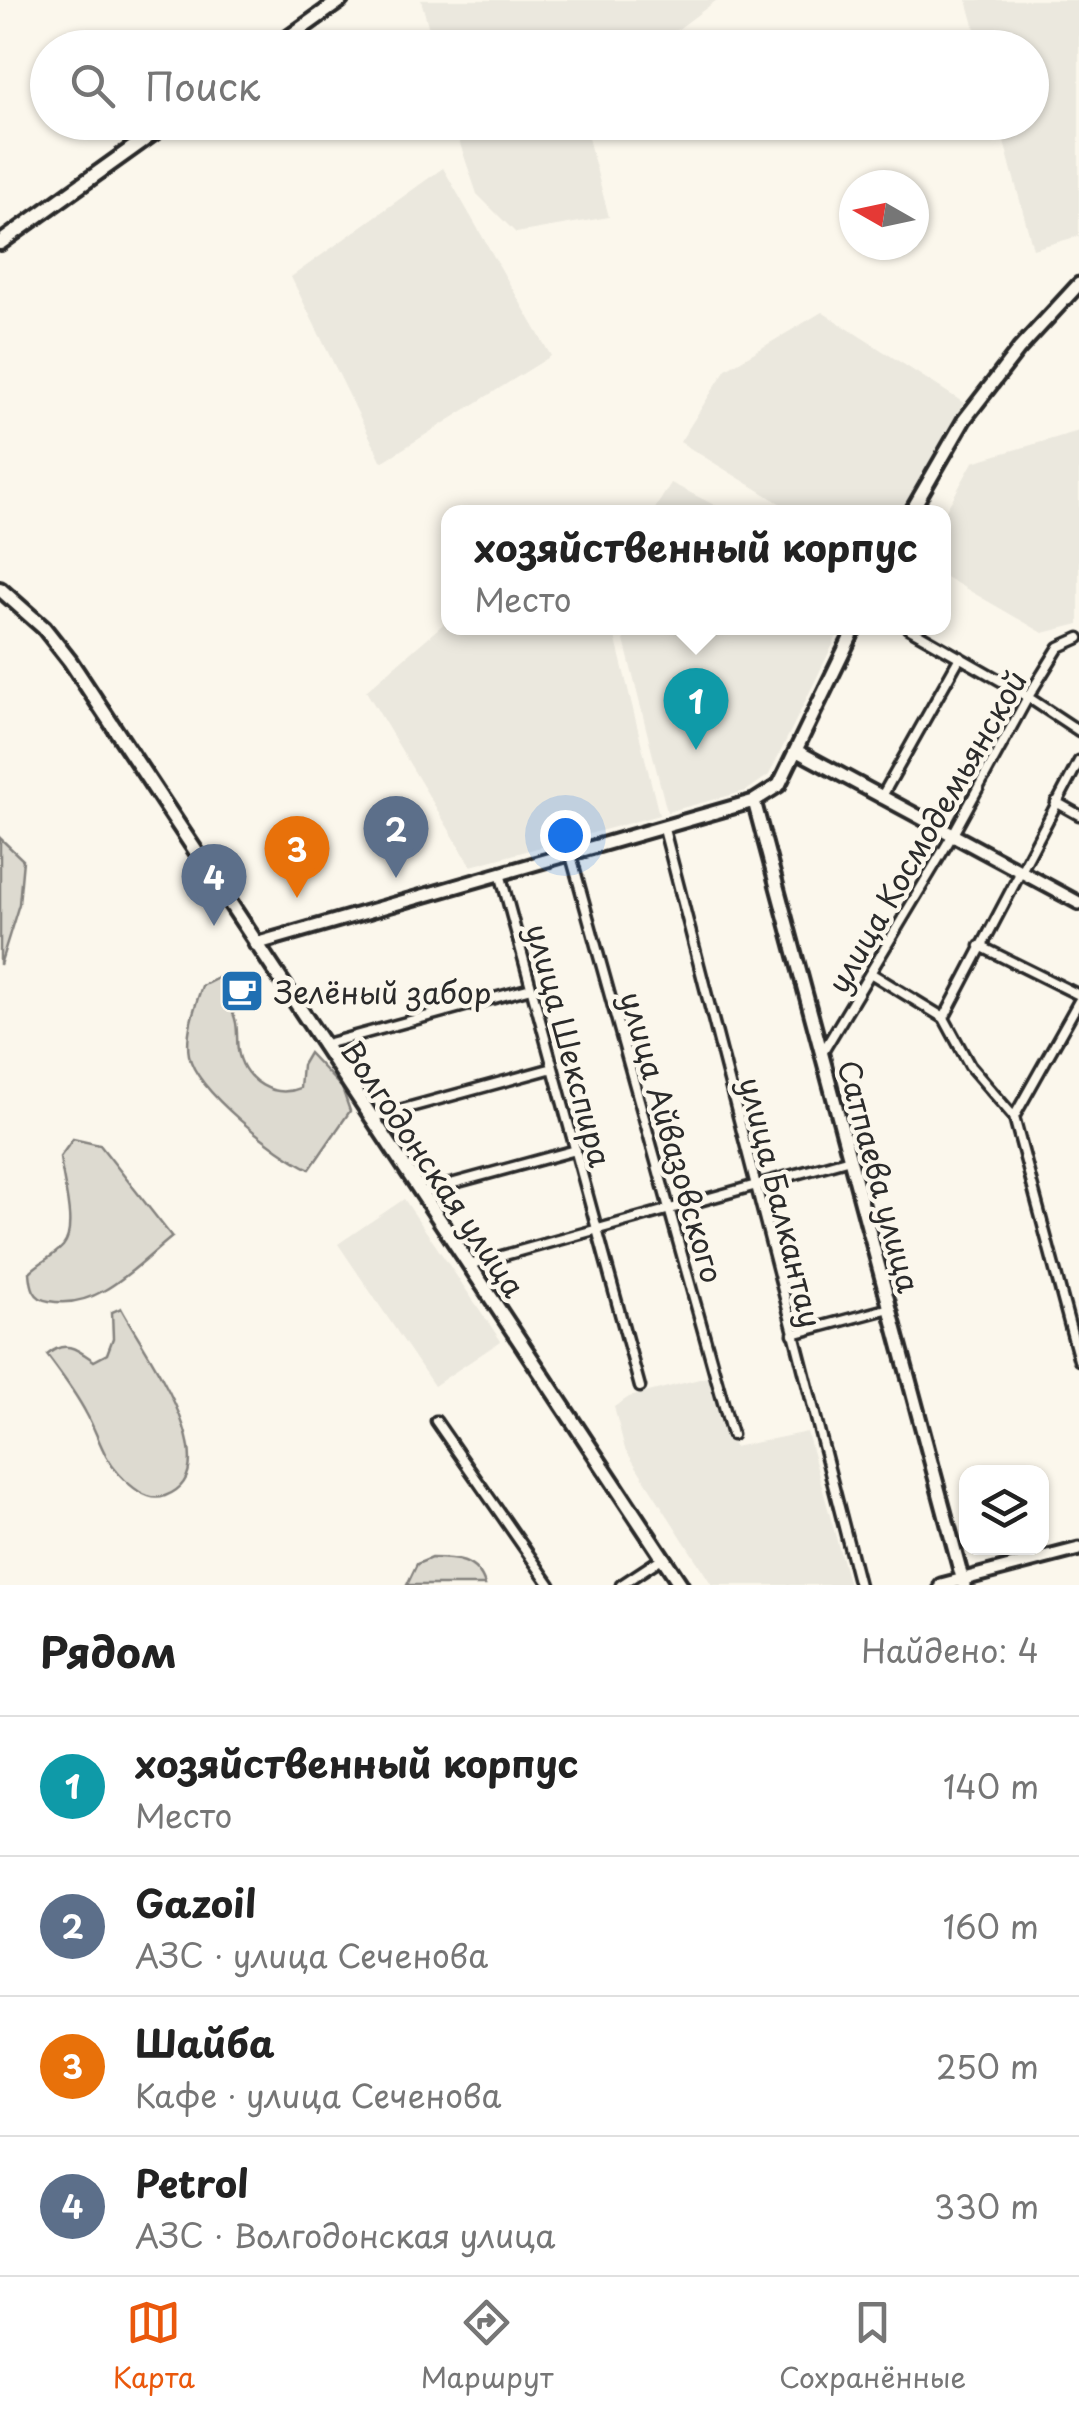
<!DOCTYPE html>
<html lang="ru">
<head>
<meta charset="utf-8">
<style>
	:root { --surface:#fff; --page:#f6f6f6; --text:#222; --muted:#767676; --line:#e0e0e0; --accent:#ea580c }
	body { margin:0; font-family:"Playpen Sans",sans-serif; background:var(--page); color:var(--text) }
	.controls { position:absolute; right:30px; bottom:30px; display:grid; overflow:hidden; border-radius:20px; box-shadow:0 2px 8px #0004 }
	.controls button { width:90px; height:90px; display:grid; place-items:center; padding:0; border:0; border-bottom:2px solid var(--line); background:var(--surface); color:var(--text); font:50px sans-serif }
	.compass { position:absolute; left:839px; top:170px; width:90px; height:90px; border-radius:50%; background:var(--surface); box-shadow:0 2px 8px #0004; rotate:279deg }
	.you { position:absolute; left:565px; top:835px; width:35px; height:35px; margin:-25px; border:8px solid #fff; border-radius:50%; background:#1a73e8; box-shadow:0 0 0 15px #1a73e833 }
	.badge { display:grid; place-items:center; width:65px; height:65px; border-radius:50%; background:var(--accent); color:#fff; font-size:32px; font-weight:700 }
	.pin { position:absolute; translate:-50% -82px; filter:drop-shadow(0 2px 5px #0008) }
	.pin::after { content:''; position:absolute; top:52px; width:35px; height:30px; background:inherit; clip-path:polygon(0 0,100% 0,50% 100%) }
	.popup { position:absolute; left:441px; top:505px; width:510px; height:130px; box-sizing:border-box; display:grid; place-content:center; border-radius:20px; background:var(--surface); filter:drop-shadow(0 2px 8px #0005); font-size:32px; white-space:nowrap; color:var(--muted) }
	.popup b { font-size:38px; color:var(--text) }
	.popup::after { content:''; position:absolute; left:50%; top:100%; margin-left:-20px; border:20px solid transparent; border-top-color:var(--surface) }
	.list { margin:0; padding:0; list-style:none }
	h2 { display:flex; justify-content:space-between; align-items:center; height:130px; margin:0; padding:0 40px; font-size:42px }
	h2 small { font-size:32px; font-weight:400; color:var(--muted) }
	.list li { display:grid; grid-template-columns:65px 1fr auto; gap:30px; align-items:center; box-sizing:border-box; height:140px; padding:0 40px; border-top:2px solid var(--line) }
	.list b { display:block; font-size:38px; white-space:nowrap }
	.list p { margin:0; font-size:32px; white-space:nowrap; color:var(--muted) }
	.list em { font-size:32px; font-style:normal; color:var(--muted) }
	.icon { flex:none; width:55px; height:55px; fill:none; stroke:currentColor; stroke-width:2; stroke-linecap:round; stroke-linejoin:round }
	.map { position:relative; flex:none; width:1079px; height:1585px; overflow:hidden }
	.search { position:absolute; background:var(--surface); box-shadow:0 2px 8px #0004; left:30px; right:30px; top:30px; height:110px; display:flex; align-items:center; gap:25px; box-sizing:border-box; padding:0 35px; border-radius:55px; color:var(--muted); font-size:38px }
	.sheet { height:690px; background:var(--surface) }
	nav { display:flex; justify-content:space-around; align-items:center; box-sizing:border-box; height:140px; border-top:2px solid var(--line); background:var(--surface); font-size:28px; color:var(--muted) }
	nav a { display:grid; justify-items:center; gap:5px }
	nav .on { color:var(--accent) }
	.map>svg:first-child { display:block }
	.built { fill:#ebe8de }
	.green { fill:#dddad0; stroke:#84827e; stroke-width:2.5 }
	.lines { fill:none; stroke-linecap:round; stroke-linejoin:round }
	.street-casing { stroke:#2b2b2b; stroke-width:15 }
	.secondary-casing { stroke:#2b2b2b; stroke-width:19 }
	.primary-casing { stroke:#2b2b2b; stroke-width:20 }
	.street { stroke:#fbf7ec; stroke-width:8 }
	.secondary { stroke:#fbf7ec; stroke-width:11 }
	.primary { stroke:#fbf7ec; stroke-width:12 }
	.labels { text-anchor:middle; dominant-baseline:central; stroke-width:9; stroke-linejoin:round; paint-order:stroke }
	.street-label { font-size:30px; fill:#2b2b2b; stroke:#fbf7ec }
	.poi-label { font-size:30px; fill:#2b2b2b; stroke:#fbf7ec; text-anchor:start }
</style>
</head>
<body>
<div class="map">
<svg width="1079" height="1585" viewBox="0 0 1079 1585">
	<rect width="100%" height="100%" fill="#fbf7ec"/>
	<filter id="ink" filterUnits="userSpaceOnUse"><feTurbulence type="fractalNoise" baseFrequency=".01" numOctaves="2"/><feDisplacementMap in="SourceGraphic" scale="20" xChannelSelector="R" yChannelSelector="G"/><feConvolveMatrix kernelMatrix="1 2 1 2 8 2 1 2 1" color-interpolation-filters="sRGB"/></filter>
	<g filter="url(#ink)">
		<path class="built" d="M421,0H717L653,48L434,47Z
			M967,0H1079V236L1033,249L999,123L1032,122V48L980,47Z
			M453,123H584L609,217L516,233L477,194Z
			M443,168L551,356L382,462L291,277Z
			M822,312L964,403L902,512H794L680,442L726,369Z
			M1079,431V624L1043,633L944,576V514L973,462Z
			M671,483L728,512H653Z
			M448,620V628H613L659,815L471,866L366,691Z
			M621,628H841L769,775L746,791L667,812Z
			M404,1199L501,1341L434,1386L338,1244Z
			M715,1375L734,1447L807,1432L849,1585H712L625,1449L614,1407L629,1397Z"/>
		<path class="green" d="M0,838L23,860L19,904L0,965Z
			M218,978C223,994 233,1007 236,1023C238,1034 236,1044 239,1055C246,1081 274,1099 300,1088L302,1065L309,1053L342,1088L350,1111L310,1169C277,1154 196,1091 189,1055C185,1034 195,1006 202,986Z
			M73,1139L100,1145L172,1237C137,1265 98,1311 49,1301C33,1299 31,1286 30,1272C40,1262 54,1256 63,1246C78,1229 62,1179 60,1157Z
			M121,1308C140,1345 234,1471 165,1496C148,1503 130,1486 119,1474C102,1456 98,1434 86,1413C75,1392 61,1374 47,1355C65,1339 77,1349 94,1361L107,1354L113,1338L112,1312Z
			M431,1558C455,1558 477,1559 485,1585H407L417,1564Z"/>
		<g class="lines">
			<defs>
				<path id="street" d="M908,628L1017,690L1079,731
					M881,798L960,657
					M1056,802L1079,815
					M664,829L859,1585
					M570,852L732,1435
					M500,873L640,1387
					M980,946L1079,995
					M872,974L944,1018L970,1066L1014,1117
					M1079,1001L1014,1117L1079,1360
					M944,1018L1079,761
					M322,1045L531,988
					M821,1055L952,836L1028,697L1059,647L1079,638
					M370,1118L553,1068
					M421,1192L576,1150
					M469,1265L850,1159
					M793,1334L890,1308
					M436,1421L550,1585
					M621,1585L662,1558"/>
				<path id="secondary" d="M911,512L964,420L1019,349L1079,284
					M797,751L1079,903
					M754,801L964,1585
					M255,944L754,801L779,785L855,628
					M941,1585L1079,1549"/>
				<path id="primary" d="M274,48L341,0
					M0,243L169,122
					M0,589L44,628L70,661L681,1585"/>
			</defs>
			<use href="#street" class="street-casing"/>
			<use href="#secondary" class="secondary-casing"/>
			<use href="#primary" class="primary-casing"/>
			<use href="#street" class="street"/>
			<use href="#secondary" class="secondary"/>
			<use href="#primary" class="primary"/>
		</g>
	</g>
	<defs>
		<symbol id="cafe-square" viewBox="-11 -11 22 22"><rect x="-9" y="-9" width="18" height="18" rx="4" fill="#1f6fb2" stroke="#fbf7ec"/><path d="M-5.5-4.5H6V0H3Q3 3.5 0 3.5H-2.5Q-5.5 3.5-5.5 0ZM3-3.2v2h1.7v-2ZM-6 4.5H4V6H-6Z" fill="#fff"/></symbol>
	</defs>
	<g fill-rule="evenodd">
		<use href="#cafe-square" x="217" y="966" width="50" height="50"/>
	</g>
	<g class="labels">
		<g class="street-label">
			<text transform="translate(926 831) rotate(-60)">улица Космодемьянской</text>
			<text transform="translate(570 1045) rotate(75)">улица Шекспира</text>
			<text transform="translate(673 1137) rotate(74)">улица Айвазовского</text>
			<text transform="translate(434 1168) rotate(56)">Волгодонская улица</text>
			<text transform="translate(880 1176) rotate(75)">Сатпаева улица</text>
			<text transform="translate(782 1202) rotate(76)">улица Балкантау</text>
		</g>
		<g class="poi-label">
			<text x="274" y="991">Зелёный забор</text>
		</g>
	</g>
</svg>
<div class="controls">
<button><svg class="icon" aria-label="layers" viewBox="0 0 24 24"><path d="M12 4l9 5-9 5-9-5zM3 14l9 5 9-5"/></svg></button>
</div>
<svg class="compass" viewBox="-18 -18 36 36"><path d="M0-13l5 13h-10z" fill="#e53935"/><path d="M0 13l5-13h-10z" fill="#767676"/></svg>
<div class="you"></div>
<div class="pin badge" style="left:696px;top:750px;background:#0f9aa8">1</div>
<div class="popup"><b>хозяйственный корпус</b>Место</div>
<div class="pin badge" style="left:396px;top:878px;background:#5c6f8a">2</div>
<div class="pin badge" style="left:297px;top:898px;background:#e8710a">3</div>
<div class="pin badge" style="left:214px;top:926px;background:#5c6f8a">4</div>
<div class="search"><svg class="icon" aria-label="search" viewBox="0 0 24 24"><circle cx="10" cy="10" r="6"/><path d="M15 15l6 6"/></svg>Поиск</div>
</div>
<section class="sheet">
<h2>Рядом<small>Найдено: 4</small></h2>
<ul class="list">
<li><span class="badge" style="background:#0f9aa8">1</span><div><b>хозяйственный корпус</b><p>Место</p></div><em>140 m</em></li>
<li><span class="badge" style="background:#5c6f8a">2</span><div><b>Gazoil</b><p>АЗС · улица Сеченова</p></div><em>160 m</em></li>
<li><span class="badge" style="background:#e8710a">3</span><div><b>Шайба</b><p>Кафе · улица Сеченова</p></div><em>250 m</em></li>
<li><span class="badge" style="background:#5c6f8a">4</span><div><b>Petrol</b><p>АЗС · Волгодонская улица</p></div><em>330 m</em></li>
</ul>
</section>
<nav>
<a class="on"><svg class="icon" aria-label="map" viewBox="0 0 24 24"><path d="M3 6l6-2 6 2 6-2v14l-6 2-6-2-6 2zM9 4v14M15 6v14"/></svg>Карта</a>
<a><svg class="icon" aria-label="directions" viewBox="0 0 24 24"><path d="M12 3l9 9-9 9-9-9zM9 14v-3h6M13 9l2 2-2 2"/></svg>Маршрут</a>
<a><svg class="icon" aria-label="saved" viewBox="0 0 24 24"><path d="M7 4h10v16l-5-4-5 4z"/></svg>Сохранённые</a>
</nav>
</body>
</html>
